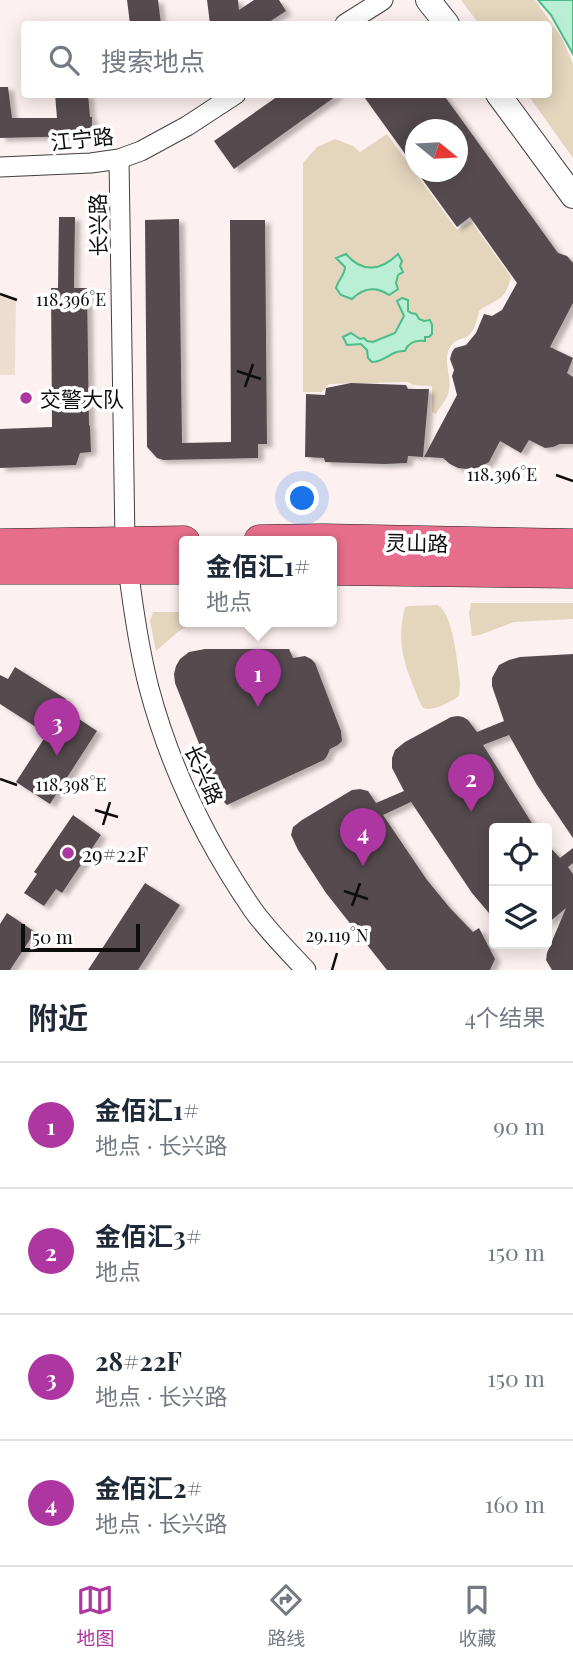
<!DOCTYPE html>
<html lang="zh">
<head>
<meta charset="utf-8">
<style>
	:root { --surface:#fff; --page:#f2f2f3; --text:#1f2937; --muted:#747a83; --line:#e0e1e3; --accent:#ad36a1 }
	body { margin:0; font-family:"Playfair Display","Noto Sans SC",serif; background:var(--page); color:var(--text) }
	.controls { position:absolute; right:21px; bottom:21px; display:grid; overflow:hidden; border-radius:7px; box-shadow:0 4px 18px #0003 }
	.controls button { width:63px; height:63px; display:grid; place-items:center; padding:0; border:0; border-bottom:2px solid var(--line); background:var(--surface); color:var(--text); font:35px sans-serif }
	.compass { position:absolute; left:405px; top:119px; width:63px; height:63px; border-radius:50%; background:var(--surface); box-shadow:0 4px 18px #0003; rotate:108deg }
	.scale { position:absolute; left:21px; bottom:18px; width:119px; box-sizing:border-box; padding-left:7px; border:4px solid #0d0d0d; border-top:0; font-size:19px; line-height:24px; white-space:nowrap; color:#0d0d0d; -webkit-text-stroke:5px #fff; paint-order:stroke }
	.you { position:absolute; left:303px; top:499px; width:24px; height:24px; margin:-18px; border:5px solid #fff; border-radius:50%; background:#1a73e8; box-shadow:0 0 0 10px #1a73e833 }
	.badge { display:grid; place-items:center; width:46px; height:46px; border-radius:50%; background:var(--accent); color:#fff; font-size:23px; font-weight:700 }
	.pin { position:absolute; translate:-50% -58px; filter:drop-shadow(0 2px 4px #0008) }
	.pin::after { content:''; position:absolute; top:37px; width:24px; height:21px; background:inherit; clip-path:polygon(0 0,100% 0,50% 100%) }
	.popup { position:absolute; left:179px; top:536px; width:158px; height:91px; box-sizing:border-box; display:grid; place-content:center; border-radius:7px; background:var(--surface); filter:drop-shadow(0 2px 5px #0005); font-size:23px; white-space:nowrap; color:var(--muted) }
	.popup b { font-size:26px; color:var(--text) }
	.popup::after { content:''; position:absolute; left:50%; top:100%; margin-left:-14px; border:14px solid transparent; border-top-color:var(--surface) }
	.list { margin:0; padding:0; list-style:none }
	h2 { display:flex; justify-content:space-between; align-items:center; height:91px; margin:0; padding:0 28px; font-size:30px }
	h2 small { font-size:23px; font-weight:400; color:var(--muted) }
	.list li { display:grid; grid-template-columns:46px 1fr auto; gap:21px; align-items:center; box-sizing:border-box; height:126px; padding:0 28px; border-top:2px solid var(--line) }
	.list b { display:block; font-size:26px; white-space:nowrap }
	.list p { margin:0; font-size:23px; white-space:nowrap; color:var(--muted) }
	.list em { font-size:23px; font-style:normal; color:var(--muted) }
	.icon { flex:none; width:38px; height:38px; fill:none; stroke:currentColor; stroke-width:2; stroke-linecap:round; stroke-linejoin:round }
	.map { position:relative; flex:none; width:573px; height:970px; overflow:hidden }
	.search { position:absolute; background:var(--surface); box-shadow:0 4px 18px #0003; left:21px; right:21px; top:21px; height:77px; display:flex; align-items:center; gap:18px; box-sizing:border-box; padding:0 24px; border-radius:7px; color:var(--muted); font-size:26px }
	.sheet { height:595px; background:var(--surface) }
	nav { display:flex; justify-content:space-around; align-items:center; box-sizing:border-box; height:98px; border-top:2px solid var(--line); background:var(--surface); font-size:19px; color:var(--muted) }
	nav a { display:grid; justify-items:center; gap:4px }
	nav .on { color:var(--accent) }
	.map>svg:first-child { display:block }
	.green { fill:#e4d5bd }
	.pitch { fill:#ecddce }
	.water { fill:#baefd5; stroke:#4abd88; stroke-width:2 }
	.building { fill:#554b50; filter:url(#shadow) }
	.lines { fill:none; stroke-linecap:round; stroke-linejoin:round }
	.minor-casing { stroke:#404040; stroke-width:21 }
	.tertiary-casing { stroke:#404040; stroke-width:26 }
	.trunk-casing { stroke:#1e1e1e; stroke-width:33 }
	.minor { stroke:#fff; stroke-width:19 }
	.tertiary { stroke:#fff; stroke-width:24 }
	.trunk { stroke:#e66e8c; stroke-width:32 }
	.ticks { fill:none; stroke:#0d0d0d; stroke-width:2.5 }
	.poi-dot { fill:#ad36a1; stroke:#fff; stroke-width:2.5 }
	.labels { text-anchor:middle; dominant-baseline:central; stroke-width:7; stroke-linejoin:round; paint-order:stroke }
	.street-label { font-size:21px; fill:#0d0d0d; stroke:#fff }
	.poi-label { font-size:21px; fill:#0d0d0d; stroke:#fff; text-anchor:start }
	.ticks-label { font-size:18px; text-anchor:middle; fill:#0d0d0d; stroke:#fff; stroke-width:7; stroke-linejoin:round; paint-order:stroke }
</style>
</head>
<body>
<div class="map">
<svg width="573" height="970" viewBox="0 0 573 970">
	<defs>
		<filter id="shadow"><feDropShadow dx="5.5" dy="3.5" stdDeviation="2" flood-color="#0004"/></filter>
	</defs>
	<rect width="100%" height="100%" fill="#fdf0f0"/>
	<path class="green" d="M461,0H535L562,38L573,64V158L528,95L548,94V24H479Z
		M387,134L457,230L471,221L511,277C505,302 497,298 479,311C477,319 475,331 468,336C461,340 455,339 450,347C442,362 452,375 449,390C448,398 440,407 436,414L432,412V386L413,385L408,382L329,384L322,392H303V163L317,147L335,139L353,146L360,152Z
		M471,603H573V619L514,622L480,635L472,636L469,613Z
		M438,605C454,616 457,663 460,683L459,696C449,702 435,712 423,708L420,703C406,667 395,647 405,607L409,606Z
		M153,612H184V621H236L194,623L179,631L156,651L150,621Z"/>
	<path class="pitch" d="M0,296L16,297L15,375H0Z"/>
	<path class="water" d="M538,0H573V54L551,15Z
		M346,254C362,273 381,271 398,254L402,261L400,266L403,272L398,275L396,283L398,289L389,295C376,286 363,288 352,299L341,295L336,288C338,280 345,275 345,267L336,258Z
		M402,298L408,300V311L411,313L416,314L419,319L424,321L430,320L432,325V334L429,337H425V341C416,340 408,342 405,351C391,350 385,362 372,362L368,358L367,350L361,344L347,345L343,337L351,333L360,339L364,338L367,341L373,342L395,333L404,316L397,301Z"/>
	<path class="building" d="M127,0H158L161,24H130Z
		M207,0H238L239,10L254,0H279L286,11L266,24H210Z
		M0,87H8L12,118H57L55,94H88L90,117H92V128L89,133L83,136L0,138Z
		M281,94H339L234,169L214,141Z
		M362,94H443L558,253L567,256L573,263V303L550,347L573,358L567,373L573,377V444H560L553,447L545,448L529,440L521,453L500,441L489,462L478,468L467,469L458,468L450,464L443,458L424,457L457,395L452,376L454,370L450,359L452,352L455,348L466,345L476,333L484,314L492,316L502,310L517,283L470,217L457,227L417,172H458V130H416V169Z
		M59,217H75L74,288H87L89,426L90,425L91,452L80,453L76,465L0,468V429L52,427L51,288H58Z
		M179,219L182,443L231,442L230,220H265L267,444H258V458L163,460L157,458L147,447L145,220Z
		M351,383L406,385L408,389H429L423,457L408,456L407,463L385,464L325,462L324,458L305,457L306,394L325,395L326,388Z
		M205,649H289L293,658L305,656L311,659L315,663L341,731L342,741L338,745L330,749L327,756L324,760L227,805L224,802L211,774L175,683L174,674L176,666L180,659L189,652Z
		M573,654V838L537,785L509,735L483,745L535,828H494V919L472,893L411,802L383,815L427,880L450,908L473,932L479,928L495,959L490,970H387L326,893L298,850L291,835L293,827L302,820L352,790L360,789L368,791L376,803L404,791L392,768V758L395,750L405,742L451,717L458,716L463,717L468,720L477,732L504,721L492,686V678L499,665L509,660L520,657Z
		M15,667L66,699L61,707L97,731L50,804L16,782L47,734L0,704V675L8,679Z
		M73,815L101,835L62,893L56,889L44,906L24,893L37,874L34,872Z
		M547,844L560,858L573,848V863L568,867L573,874V970H552L546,960L547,953L566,908L547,924Z
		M145,883L180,905L138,970H88Z
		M7,913L35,932L10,970H0V924Z"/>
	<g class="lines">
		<defs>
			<path id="minor" d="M345,24L383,0
				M119,159L125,543
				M0,167L91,163L119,159L141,151L187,126L236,94
				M128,567C133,608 139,649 149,688C170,767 207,843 253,910C268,931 288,951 306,970"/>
			<path id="tertiary" d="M428,0L447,24
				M498,94L573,196"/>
			<path id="trunk" d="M260,541L323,540L573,545
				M0,545L184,542
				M0,568H184
				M332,569L573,572"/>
		</defs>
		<use href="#minor" class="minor-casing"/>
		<use href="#tertiary" class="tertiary-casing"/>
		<use href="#trunk" class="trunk-casing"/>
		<use href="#minor" class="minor"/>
		<use href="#tertiary" class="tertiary"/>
		<use href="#trunk" class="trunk"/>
	</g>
	<path class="ticks" d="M0,294L17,300M237,371L261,379M245,387L253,364M556,475L573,481M0,779L17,785M95,810L118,817M103,825L110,802M344,891L368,899M352,906L360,883M332,970L337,953"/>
	<g class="poi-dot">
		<circle cx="26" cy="398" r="7"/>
		<circle cx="68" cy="853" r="7"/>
	</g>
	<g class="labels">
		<g class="street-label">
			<text transform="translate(82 138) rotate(-6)">江宁路</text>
			<text transform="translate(97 225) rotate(-91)">长兴路</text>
			<text transform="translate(417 542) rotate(1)">灵山路</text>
			<text transform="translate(205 774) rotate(66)">长兴路</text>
		</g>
		<g class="poi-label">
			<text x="40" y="398">交警大队</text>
			<text x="82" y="853">29#22F</text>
		</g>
	</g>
	<g class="ticks-label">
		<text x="71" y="306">118.396°E</text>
		<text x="502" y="481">118.396°E</text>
		<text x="71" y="791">118.398°E</text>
		<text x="337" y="942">29.119°N</text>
	</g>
</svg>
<div class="controls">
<button><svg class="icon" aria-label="locate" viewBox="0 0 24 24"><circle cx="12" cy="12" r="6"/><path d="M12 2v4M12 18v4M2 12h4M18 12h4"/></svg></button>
<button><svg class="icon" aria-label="layers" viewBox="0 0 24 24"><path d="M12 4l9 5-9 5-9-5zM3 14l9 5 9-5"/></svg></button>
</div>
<svg class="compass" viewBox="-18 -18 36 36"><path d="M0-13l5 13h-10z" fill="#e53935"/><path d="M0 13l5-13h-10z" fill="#747a83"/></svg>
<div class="scale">50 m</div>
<div class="you"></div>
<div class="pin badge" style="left:258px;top:707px">1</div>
<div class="popup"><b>金佰汇1#</b>地点</div>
<div class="pin badge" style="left:471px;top:812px">2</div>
<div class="pin badge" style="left:57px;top:756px">3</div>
<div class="pin badge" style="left:363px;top:866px">4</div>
<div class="search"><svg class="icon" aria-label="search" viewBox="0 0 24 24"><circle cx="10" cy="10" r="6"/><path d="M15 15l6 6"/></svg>搜索地点</div>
</div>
<section class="sheet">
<h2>附近<small>4个结果</small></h2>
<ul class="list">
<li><span class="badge">1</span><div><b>金佰汇1#</b><p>地点 · 长兴路</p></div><em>90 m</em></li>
<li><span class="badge">2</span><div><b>金佰汇3#</b><p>地点</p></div><em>150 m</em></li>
<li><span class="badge">3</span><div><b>28#22F</b><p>地点 · 长兴路</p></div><em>150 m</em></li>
<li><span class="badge">4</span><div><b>金佰汇2#</b><p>地点 · 长兴路</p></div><em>160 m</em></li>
</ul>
</section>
<nav>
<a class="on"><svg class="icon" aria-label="map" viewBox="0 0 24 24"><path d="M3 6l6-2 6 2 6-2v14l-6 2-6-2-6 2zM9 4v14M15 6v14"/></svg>地图</a>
<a><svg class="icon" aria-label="directions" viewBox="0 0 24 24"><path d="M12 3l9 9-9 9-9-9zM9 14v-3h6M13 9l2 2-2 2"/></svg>路线</a>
<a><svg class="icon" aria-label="saved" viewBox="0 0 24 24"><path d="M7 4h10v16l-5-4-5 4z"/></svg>收藏</a>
</nav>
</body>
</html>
